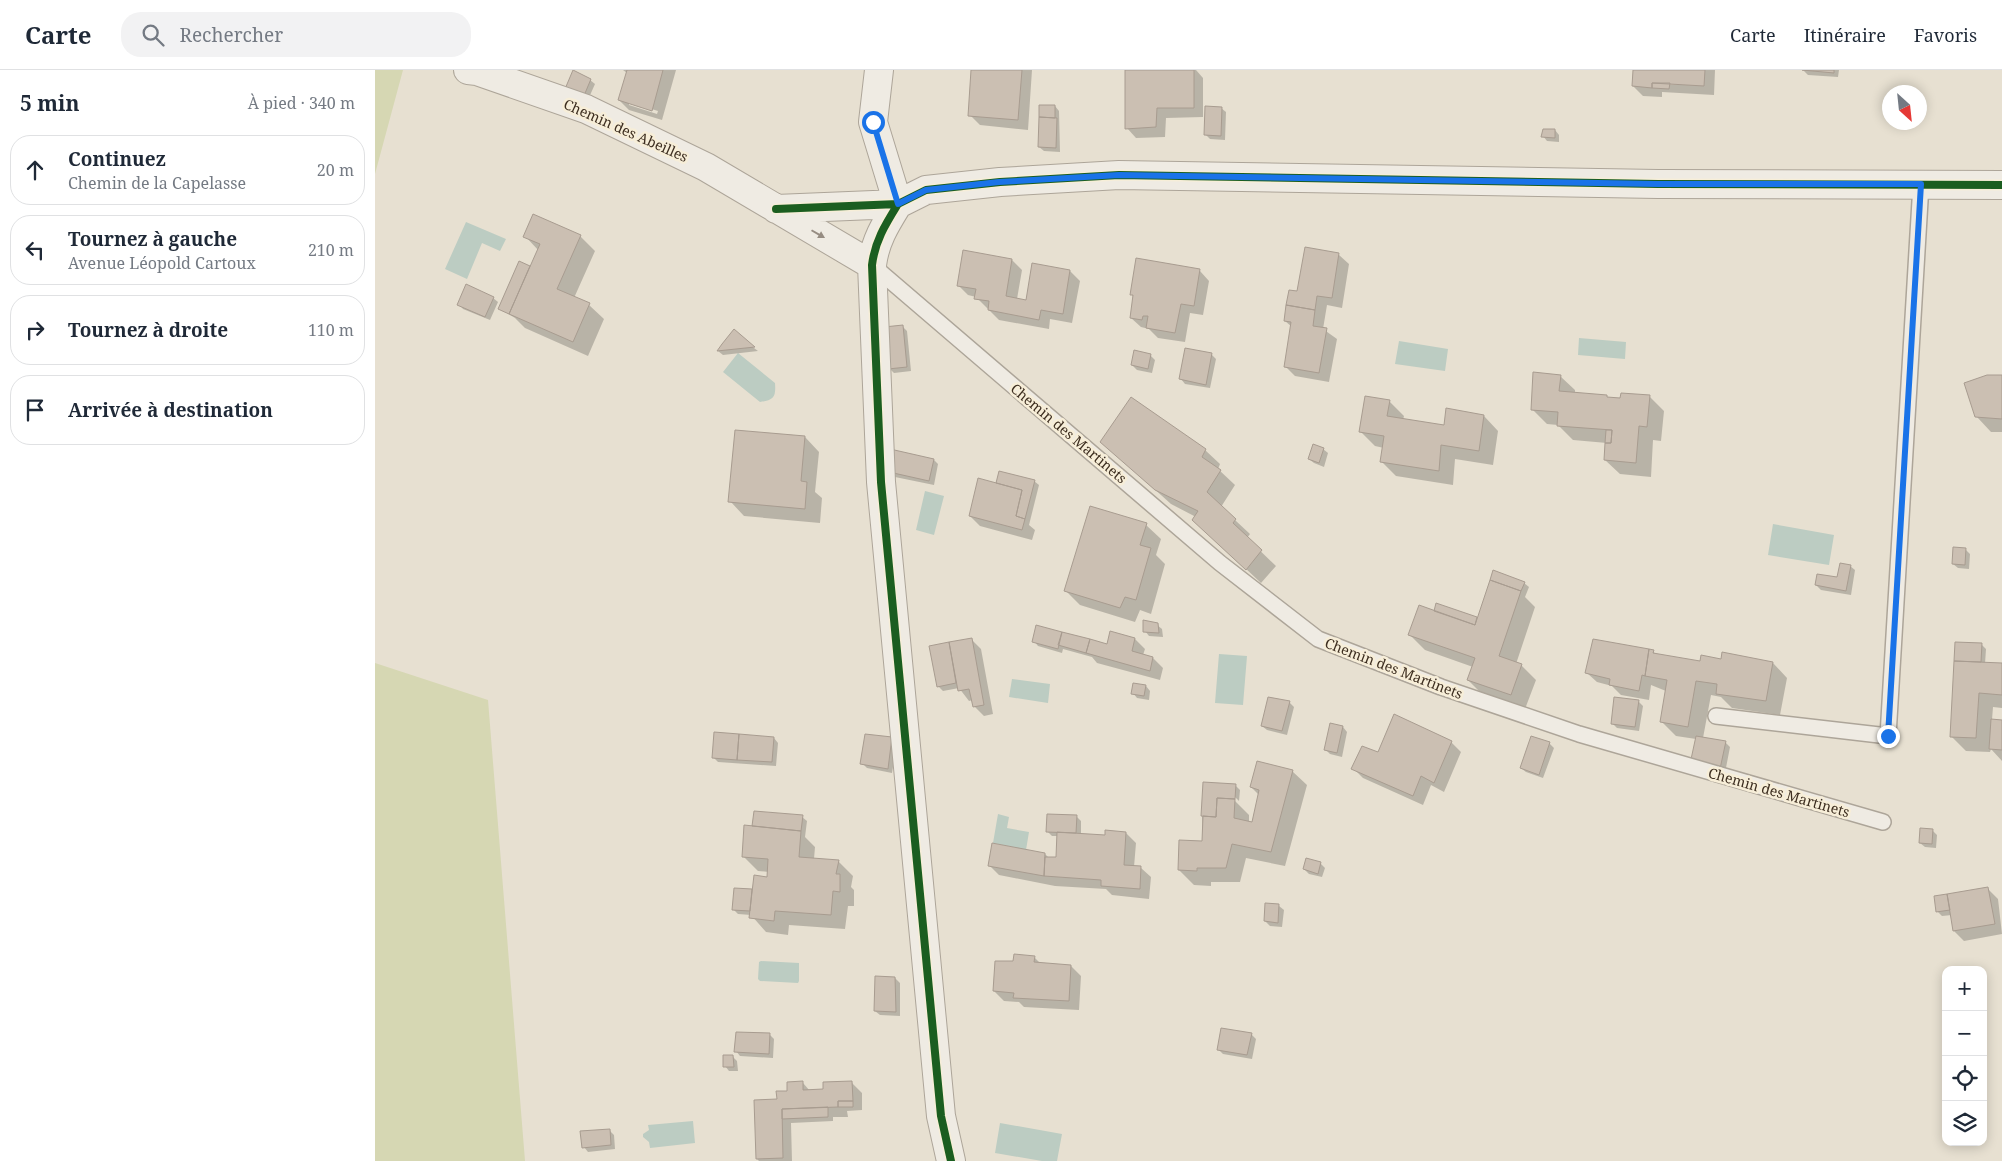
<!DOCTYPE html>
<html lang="fr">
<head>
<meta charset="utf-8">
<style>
	:root { --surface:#fff; --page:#f2f2f3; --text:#1f2937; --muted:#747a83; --line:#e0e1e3 }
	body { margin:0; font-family:"Noto Serif",serif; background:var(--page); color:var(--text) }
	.controls { position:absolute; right:15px; bottom:15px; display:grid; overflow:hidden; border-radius:10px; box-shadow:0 2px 12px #0003 }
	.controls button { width:45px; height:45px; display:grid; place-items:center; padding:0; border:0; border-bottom:1px solid var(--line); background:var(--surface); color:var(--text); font:25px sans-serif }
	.compass { position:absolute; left:1507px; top:15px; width:45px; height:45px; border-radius:50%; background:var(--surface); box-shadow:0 2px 12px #0003; rotate:153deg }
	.stop { position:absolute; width:15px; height:15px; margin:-11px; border:4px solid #1a73e8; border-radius:50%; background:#fff }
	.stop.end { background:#1a73e8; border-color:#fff; box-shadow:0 1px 5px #0008 }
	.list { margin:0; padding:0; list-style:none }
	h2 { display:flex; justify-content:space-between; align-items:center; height:65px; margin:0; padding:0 20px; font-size:21px }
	h2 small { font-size:16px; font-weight:400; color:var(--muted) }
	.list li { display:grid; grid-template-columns:32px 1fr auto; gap:15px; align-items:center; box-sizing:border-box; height:70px; margin:0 10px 10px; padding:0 10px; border:1px solid var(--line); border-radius:20px }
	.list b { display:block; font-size:19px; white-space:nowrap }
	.list p { margin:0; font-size:16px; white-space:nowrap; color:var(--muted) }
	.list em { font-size:16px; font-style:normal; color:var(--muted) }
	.icon { flex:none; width:28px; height:28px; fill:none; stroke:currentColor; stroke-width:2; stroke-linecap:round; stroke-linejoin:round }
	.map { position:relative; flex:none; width:1627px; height:1091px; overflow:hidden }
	header { display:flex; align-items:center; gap:30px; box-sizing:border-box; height:70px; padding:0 25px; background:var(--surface); border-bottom:1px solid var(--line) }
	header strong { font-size:24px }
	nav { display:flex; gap:28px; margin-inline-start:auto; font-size:18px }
	.search { width:350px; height:45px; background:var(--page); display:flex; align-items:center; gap:12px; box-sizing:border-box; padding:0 18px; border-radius:20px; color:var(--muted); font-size:19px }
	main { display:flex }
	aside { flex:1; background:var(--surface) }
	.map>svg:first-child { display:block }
	.green { fill:#d6d7b3 }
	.water { fill:#bcccc2 }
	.shadow { fill:#0003; fill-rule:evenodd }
	.building { fill:#cbbfb2; stroke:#a89c90 }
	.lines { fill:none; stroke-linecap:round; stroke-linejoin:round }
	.lane-casing { stroke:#ada599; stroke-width:18 }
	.street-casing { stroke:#ada599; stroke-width:30 }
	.lane { stroke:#efebe3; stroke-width:15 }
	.street { stroke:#efebe3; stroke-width:28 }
	.cycleway-casing { stroke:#f7eed8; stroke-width:11 }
	.cycleway { stroke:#1b5e20; stroke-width:8 }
	.oneway { fill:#968c82 }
	.route { stroke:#1a73e8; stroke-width:6 }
	.labels { text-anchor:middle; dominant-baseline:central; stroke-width:5; stroke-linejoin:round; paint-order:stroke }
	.street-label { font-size:14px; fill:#3d2e20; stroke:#f7eed8 }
</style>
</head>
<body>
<header>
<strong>Carte</strong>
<div class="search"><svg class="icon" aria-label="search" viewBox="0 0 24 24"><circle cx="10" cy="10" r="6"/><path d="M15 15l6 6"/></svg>Rechercher</div>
<nav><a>Carte</a><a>Itinéraire</a><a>Favoris</a></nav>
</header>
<main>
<aside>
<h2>5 min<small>À pied · 340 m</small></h2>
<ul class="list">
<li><svg class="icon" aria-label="ahead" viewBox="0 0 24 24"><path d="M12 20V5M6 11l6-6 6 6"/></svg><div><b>Continuez</b><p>Chemin de la Capelasse</p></div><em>20 m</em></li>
<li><svg class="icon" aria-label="left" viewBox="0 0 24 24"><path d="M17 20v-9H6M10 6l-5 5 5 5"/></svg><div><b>Tournez à gauche</b><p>Avenue Léopold Cartoux</p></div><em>210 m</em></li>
<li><svg class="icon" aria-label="right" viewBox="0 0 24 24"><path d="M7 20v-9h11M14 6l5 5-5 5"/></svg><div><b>Tournez à droite</b></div><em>110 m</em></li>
<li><svg class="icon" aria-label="arrive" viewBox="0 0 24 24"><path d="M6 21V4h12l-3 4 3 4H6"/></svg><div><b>Arrivée à destination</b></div></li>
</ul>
</aside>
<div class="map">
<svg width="1627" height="1091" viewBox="0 0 1627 1091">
	<rect width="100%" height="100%" fill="#e7e0d1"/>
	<path class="green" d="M0,0H28L0,104Z
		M0,593L113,630L150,1091H0Z"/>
	<path class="water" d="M91,152L131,169L125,181L107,173L92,209L70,199Z
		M1204,268L1251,272L1250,289L1203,285Z
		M1024,271L1073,279L1070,301L1020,294Z
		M363,283L400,313C401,327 399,330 385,332L348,302Z
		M550,421L569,426L559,465L541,460Z
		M1398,454L1459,465L1454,495L1393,485Z
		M844,584L872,586L868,635L840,633Z
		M637,609L675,614L673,633L634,627Z
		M623,744L634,747L632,758L654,762L651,780L618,773Z
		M386,891L424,893V911L423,913L385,911L383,909L384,892Z
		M318,1051L320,1073L275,1078L274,1072L268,1067V1064L274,1060L273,1055Z
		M625,1053L687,1064L682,1091H667L620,1083Z"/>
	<path class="shadow" d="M248,0H301L287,50L254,40L244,30L252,3ZM254,32L283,41L282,44L254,35Z
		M597,0H657L653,60L605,55L595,45Z
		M751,0H821L828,8V47L791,48L790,67L761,68L752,58Z
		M1259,0H1340L1339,25L1287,22V27L1268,26L1258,16Z
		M1428,0H1464L1463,7L1433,5Z
		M215,10L220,14L212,32L192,19Z
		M680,36L684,41L685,82L669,81L664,77Z
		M846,38L851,42L850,70L835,69L831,65Z
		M1180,60L1184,65V72L1172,71L1168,66Z
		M150,166H205L220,181L199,228L214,235L229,249L213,286L150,258L140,248L124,238L144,192L156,198L164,181Z
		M931,179L964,185L974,194L967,238L952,235L948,259L962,269L954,312L920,306L910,296L917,257L910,251L923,222Z
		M589,182L637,190L647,200L642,229L652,231L695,201L705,211L697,253L675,249L674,259L624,250L601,227L593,225L583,215Z
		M825,201L834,211L828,245L815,243L810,272L783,268L774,259L766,257L756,248L759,227L756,224Z
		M118,228L123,232L115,250L88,239L84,234Z
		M527,256L532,261L536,301L519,303L514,298Z
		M359,261L379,278L383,281L348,285L343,281Z
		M836,284L841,289L835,318L810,314L806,309Z
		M775,285L780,290L777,303L762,300L757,295Z
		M1185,306L1200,320V323L1246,330L1274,326L1289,341L1286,371L1278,370L1276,407L1245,404L1230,390L1232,373L1198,370L1183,355L1172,354L1157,339Z
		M1627,307V362H1616L1602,347Z
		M1014,331L1029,346L1028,350L1070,356L1109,346L1123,361L1118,395L1080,389L1078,415L1021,406L1007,392L1009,378L1000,376L986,362Z
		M430,367L444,382L440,422L447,428L445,453L369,446L355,431Z
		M727,372L830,380L845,394L843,399L860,415L846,437L875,464L872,468L901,496L886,513L834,464L821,447L796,434Z
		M948,379L953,383L949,397L939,393L934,389Z
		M559,390L563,394L559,415L520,407L515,402Z
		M659,411L664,415L654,455L660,460L657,470L605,456L595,446L622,415Z
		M771,455L786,469L781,485L790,494L776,544L765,540L760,552L705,535L690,520Z
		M1590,479L1595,484L1594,499L1583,498L1578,494Z
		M1475,496L1480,500L1476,525L1446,520L1441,515L1463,509Z
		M1149,513L1154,517L1150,527L1160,537L1141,594L1146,595L1161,610L1150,639L1108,625L1093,610L1098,597L1050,580L1035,565L1060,542L1103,550Z
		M782,555L787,559L788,567L774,566L770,561Z
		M736,562L760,569L770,579L768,585L778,588L788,598L785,610L722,593L717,587L688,579L687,583L663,576L659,571L733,575Z
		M596,569L606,579L618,644L609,646L599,636L598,630L594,631L584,618L568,621L563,616L555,577Z
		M1582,573L1606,574L1611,579L1610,594L1627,595V638L1618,637L1617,650L1627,651V691L1616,679L1615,682L1591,681L1576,666Z
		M1278,581L1281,585L1326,592L1347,590L1398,593L1412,608L1405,645L1357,638L1346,627L1336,625L1328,668L1350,672L1355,677L1350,703L1321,669L1301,666L1286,651L1291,621L1276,615L1274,630L1246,625L1237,616L1222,612L1212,603Z
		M771,616L775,621L774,630L762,628L758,623Z
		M1263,631L1268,636L1264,661L1242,658L1237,653Z
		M914,632L919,637L912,665L892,660L887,656Z
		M968,657L972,662L967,687L955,684L950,679Z
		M399,668L403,673L401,696L343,692L339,688Z
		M517,669L522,673L517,703L492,698L487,693Z
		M1076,672L1086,682L1069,722L1056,715L1048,735L988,708L978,698L1003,684Z
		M1174,673L1179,678L1168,708L1151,702L1146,698Z
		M917,701L932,715L910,796L871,788L865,812H836V816L819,815L804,800L828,772L827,746L860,715L865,720L864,731L856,723L854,725L874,745V752L878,753L884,725L876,717Z
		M427,747L432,751L430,767L440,777L439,789L463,791L478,806L476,817L479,820V836H473L470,859L414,855L413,865L391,862L376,845L363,844L358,839L377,821L378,822L394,808V802L383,801L368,786L378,757Z
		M702,747L706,751V765L731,766L751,763L761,773L759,797L766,798L776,807L774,829L737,825L731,819L680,816L624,805L614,795L670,784L674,788L682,789L684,766H677L672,761Z
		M1557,760L1562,765L1561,778L1550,777L1545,773Z
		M946,794L950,798L947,807L934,804L929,799Z
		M1613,819L1623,829L1627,864L1589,871L1579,861L1577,845L1567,846L1562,841Z
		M904,836L909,840L907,857L895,856L890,851Z
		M659,887L666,894L696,896L706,906L704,940L649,937L644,932L629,931L619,921L640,893Z
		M520,908L525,913V946L505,945L500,941Z
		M876,964L881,969L877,989L848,984L843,979Z
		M395,965L399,969L398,988L365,986L361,981Z
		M357,986L362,991L363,1001H354L350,996Z
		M428,1013L435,1021L449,1020L477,1013L487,1023V1040L472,1041L473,1047H458V1051L416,1053L417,1091H384L382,1089L403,1030Z
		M234,1060L239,1065L240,1079L213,1082L209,1077Z"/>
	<path class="building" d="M198,0L216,9L208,28L190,19Z
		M252,0H288L277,41L243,30Z
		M596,0H647L643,50L593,46Z
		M750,0H819V38H782L781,57L750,59Z
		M1258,0H1330L1329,16L1277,13V18L1257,16Z
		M1427,0H1459V3Z
		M1277,13H1295L1294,19L1277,18Z
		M664,35H680V48L664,47Z
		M830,36L847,37L846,66L829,65Z
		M664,47L682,48L681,78L663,77Z
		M1168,59H1180V68L1166,67Z
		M158,144L206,165L182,219L215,233L198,272L134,244L165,174L148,167Z
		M930,177L964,183L957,228L942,226L940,240L911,235L914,220L922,221Z
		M588,180L637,189L631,226L651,230L657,193L695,200L688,244L666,240L664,250L613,240L614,231L599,229L601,219L582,216Z
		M761,188L825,199L819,236L806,234L800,263L771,258L773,246H768L767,250L755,248L758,225H755Z
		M144,191L155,196L134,244L123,239Z
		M91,214L119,227L110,247L82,235Z
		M911,235L940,240L938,256L952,258L944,303L909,297L916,252L909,251Z
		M528,255L532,297L513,299L509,257Z
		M359,259L380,277L342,281L347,274Z
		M810,278L837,283L831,315L804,309Z
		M759,280L776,284L773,299L756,295Z
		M1158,302L1186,305L1184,321L1232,325V327L1245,328L1246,323L1275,325L1272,357L1264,356L1261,393L1229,390L1230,373H1236L1237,360L1182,356L1183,342L1156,340Z
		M1612,305H1627V349L1600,347L1589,313Z
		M990,326L1015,330L1012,346L1069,355L1071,338L1109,345L1104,381L1066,375L1064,401L1005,392L1009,366L984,362Z
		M756,327L831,379L827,387L846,400L832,422L861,449L858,453L887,480L871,500L817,450L823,441L780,420L725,372Z
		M360,360L430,366L426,411L432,412L430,439L353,432Z
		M1231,360H1237L1236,373H1230Z
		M938,374L949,378L944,393L933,389Z
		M515,379L559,389L554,411L514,402Z
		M624,401L660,410L650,449L641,446L647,420L621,413Z
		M603,408L647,420L641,446L650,449L647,460L594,446Z
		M715,436L772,453L765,475L776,478L761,530L750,527L745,538L689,521Z
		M1578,477L1591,478L1590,495L1577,494Z
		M1465,493L1476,495L1471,521L1440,515L1442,504L1462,507Z
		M1118,500L1150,512L1146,521L1115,510Z
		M1115,510L1146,521L1124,586L1147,594L1136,625L1092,610L1100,588L1033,565L1044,535L1100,555Z
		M1061,533L1102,547L1100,555L1059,541Z
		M768,550L783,553L784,563L768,562Z
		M661,555L687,562L683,579L657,572Z
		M735,561L760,568L757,581L778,587L775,601L711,583L715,569L732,574Z
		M687,562L715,569L711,583L683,575Z
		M597,568L609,635L598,637L594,619L583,621L574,572Z
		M1218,569L1274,579L1270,606L1267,605L1264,621L1234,615L1235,609L1210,603Z
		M574,572L581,613L562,617L554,576Z
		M1580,572L1607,573L1606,592L1579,591Z
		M1274,579L1279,580L1278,583L1325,591L1326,585L1346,589L1347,582L1398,592L1391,631L1341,624L1342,614L1321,611L1313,657L1285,652L1292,610L1270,606Z
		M1579,591L1627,593V625L1604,623L1601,668L1575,667Z
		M758,613L771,615L769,626L756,624Z
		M893,627L915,631L907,661L886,656Z
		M1239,627L1264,630L1260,657L1236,654Z
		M1019,644L1077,671L1059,713L1046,706L1038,726L976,699L987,676L1003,682Z
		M1616,649L1627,650V680L1614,679Z
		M955,653L968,656L962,683L949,680Z
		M339,662L364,664L362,690L337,688Z
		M364,664L399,667L397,692L362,690Z
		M490,664L517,667L513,699L485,694Z
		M1156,666L1175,672L1164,705L1145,698Z
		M1321,666L1351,671L1345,699L1315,694Z
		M882,691L918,700L896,782L857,774L851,798H822V801L803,800L804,770L827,771L828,746L841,747L842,728L860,729L859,748L877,752L884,720L875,717Z
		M828,712L861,714L860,729L842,728L841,747L826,746Z
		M379,741L428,745L426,761L377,756Z
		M672,744L702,745L701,763L671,762Z
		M369,755L426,761L424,787L464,790L461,804H465V822L458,821L456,845L400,841L399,851L374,848L379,805L392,807L393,789L367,787Z
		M1545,758L1558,759L1557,774L1544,773Z
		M730,760L751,762L749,795L766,796L765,819L726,816V810L669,806L670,787H681L682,762L730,765Z
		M617,773L670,783L669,806L613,796Z
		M931,788L946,792L943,804L928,799Z
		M1613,817L1620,854L1578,861L1572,824Z
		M359,818L377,819L375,841L357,840Z
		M1572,824L1575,840L1561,842L1559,826Z
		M890,833L904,834L903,853L889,851Z
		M639,884L660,886L659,892L696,895L694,931L638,928L639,923L618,921L620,891H638Z
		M500,906L520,907L521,942L499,941Z
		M846,958L877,963L872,985L842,980Z
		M361,962L395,963L394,984L359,982Z
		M348,985H358L359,997H348Z
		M428,1011V1020L448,1019V1012L477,1011L478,1031H463V1037L407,1039L408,1088L381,1089L379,1030L402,1029L401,1021H412V1012Z
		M463,1031H478V1037H463Z
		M453,1037V1047L407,1049V1039Z
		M235,1059L236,1075L207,1078L205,1061Z"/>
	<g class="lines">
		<defs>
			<path id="lane" d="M497,195L845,493L943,569L1066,617L1204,664L1508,752
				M1341,646L1513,666L1546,114"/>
			<path id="street" d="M93,0L102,1L211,39L331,97L497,195
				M504,0L498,52L523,134
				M523,134C510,155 500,171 497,195L506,412L566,1046L576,1091
				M401,139L523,134L551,120L625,112L744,105L1283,114L1627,115"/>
		</defs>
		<use href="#lane" class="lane-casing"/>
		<use href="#street" class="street-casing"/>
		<use href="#lane" class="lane"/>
		<use href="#street" class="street"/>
		<defs>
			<path id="cycleway" d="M523,134C510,155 500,171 497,195L506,412L566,1046L576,1091
				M401,139L523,134L551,120L625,112L744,105L1283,114L1627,115"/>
		</defs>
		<use href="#cycleway" class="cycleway-casing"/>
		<use href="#cycleway" class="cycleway"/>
	</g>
	<defs><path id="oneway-solid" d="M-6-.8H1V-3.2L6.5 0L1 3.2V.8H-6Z" transform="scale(1.25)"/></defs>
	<use class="oneway" href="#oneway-solid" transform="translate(443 164) rotate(30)"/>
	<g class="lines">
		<path class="route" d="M498,52L523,134L551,120L624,112L744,105L1283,114H1546L1513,666"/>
	</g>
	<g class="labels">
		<g class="street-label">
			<text transform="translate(251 60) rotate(24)">Chemin des Abeilles</text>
			<text transform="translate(694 363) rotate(40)">Chemin des Martinets</text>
			<text transform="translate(1019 598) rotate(21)">Chemin des Martinets</text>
			<text transform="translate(1404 722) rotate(16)">Chemin des Martinets</text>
		</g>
	</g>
</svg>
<div class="controls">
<button>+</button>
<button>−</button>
<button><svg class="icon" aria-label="locate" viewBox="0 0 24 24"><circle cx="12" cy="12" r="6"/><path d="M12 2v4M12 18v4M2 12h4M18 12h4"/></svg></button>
<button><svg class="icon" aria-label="layers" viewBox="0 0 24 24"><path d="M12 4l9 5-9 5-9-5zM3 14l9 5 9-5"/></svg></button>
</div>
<svg class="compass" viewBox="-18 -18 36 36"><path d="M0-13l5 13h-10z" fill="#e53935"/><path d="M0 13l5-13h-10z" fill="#747a83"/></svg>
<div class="stop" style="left:498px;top:52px"></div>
<div class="stop end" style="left:1513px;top:666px"></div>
</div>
</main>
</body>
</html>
